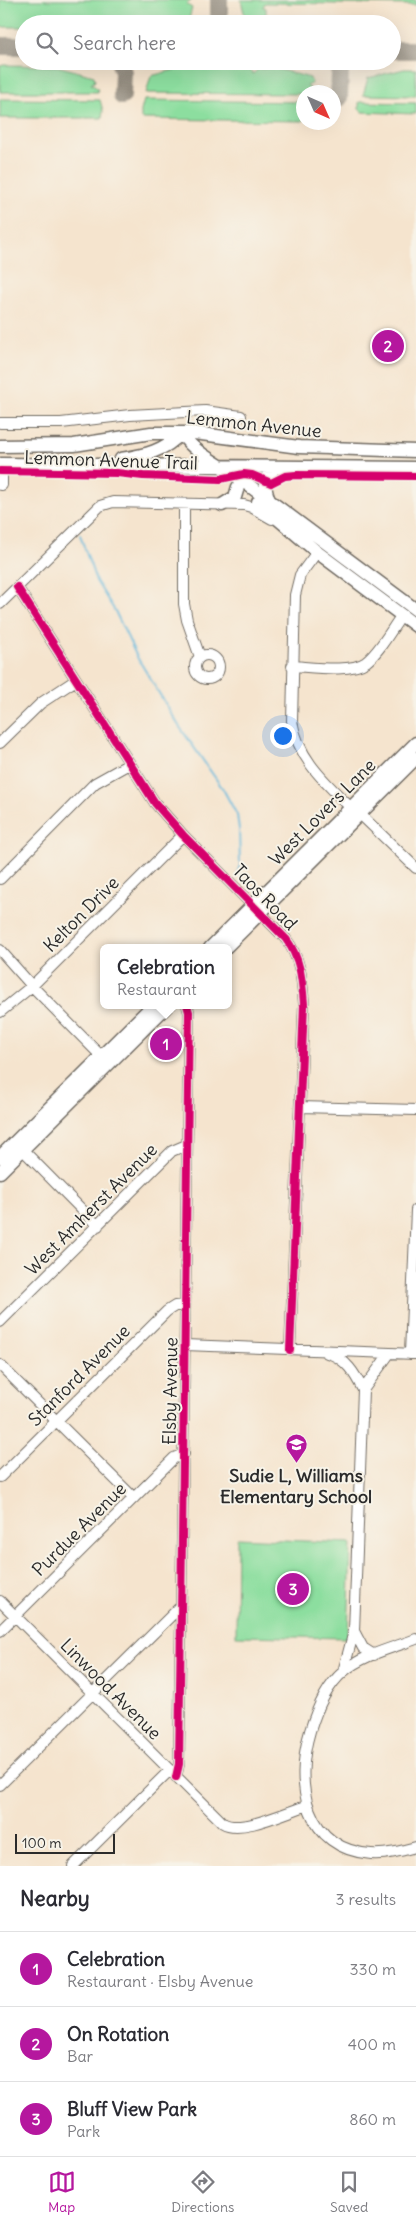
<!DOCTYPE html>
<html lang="en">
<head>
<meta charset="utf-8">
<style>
	:root { --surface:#fff; --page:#f2f2f3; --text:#2b2b33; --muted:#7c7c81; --line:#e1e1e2; --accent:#b5179e }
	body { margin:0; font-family:Delius,sans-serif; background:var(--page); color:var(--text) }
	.compass { position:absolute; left:296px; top:85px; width:45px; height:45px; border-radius:50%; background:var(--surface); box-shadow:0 5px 20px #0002; rotate:135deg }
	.scale { position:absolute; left:15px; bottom:12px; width:100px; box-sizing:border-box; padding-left:5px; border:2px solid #2b2b2b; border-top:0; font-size:14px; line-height:18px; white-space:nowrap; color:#2b2b2b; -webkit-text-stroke:4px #f7f3e8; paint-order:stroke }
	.you { position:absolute; left:282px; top:735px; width:18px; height:18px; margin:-12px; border:4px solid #fff; border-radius:50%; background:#1a73e8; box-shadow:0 0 0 8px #1a73e833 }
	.badge { display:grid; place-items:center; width:32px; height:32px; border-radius:50%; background:var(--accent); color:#fff; font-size:16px; font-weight:700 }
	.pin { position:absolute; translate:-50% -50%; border:2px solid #fff; box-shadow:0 1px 5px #0006 }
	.popup { position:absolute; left:100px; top:944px; width:132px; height:65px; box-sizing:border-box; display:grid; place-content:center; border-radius:8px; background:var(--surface); filter:drop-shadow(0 1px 4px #0005); font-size:16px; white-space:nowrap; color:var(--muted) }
	.popup b { font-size:19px; color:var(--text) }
	.popup::after { content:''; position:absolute; left:50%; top:100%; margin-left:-10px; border:10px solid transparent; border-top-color:var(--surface) }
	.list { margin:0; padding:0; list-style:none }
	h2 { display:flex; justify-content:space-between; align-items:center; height:65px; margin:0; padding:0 20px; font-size:21px }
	h2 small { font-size:16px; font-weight:400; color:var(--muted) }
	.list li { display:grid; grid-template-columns:32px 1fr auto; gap:15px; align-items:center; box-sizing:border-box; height:75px; padding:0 20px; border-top:1px solid var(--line) }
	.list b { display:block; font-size:19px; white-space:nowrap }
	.list p { margin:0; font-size:16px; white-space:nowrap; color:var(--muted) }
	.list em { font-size:16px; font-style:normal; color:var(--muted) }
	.icon { flex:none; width:28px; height:28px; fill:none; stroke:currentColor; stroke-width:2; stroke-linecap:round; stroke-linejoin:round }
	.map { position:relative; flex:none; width:416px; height:1866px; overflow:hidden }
	.search { position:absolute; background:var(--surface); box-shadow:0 5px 20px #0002; left:15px; right:15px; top:15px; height:55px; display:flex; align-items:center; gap:12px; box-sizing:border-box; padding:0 18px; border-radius:28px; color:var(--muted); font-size:19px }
	.sheet { height:290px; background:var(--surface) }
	nav { display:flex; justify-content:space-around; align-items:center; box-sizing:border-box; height:70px; border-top:1px solid var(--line); background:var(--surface); font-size:14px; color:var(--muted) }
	nav a { display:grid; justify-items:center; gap:2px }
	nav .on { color:var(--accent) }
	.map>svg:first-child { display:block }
	.green { fill:#8cde9f; stroke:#5c8465 }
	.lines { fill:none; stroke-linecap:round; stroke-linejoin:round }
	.stream { stroke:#5cb5da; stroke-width:2 }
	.taxiway { stroke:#90887c; stroke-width:18 }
	.minor-casing { stroke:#726c64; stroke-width:12 }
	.major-casing { stroke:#726c64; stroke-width:15 }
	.minor { stroke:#fff; stroke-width:10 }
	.major { stroke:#fff; stroke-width:12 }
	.cycleway-casing { stroke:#f7f3e8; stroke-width:11 }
	.cycleway { stroke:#d6006c; stroke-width:8 }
	.labels { text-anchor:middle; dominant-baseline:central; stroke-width:4; stroke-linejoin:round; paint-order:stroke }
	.street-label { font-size:18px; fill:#2b2b2b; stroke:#f7f3e8 }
	.poi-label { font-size:18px; font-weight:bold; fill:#2b2b2b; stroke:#f7f3e8 }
</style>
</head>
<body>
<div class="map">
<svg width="416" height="1866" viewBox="0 0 416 1866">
	<rect width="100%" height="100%" fill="#f7f3e8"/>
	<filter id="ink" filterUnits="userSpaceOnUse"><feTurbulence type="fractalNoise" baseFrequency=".02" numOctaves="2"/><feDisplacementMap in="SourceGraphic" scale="10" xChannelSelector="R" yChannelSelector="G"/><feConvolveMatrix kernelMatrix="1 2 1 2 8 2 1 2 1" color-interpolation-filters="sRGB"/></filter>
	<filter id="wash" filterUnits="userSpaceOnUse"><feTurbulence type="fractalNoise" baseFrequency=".0096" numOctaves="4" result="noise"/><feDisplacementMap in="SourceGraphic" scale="20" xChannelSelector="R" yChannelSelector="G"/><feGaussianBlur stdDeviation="1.12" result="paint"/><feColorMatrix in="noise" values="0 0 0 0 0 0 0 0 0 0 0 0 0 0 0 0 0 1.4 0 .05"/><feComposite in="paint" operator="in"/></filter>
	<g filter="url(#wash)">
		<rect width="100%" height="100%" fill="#f5e4ce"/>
		<path class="green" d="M0,0H192L186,4L192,8L189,19L184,21L180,16L176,23L172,24H24V27H0Z
			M241,0H416V5L265,3L263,7L266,8V24L246,21Z
			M4,65L57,66L94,76L95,81L91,84L97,88L98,92H0V66Z
			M185,67L250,68L253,74L258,69L274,68L310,78L312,83L307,86L314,92H304L303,94L146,93L151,76Z
			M404,69H416V96L363,95L368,78Z
			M0,99L100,100L103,111L102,118H0Z
			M144,100L303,102V121L141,119V111Z
			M359,102L416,103V114L362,112L359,109Z
			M237,1538L351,1543L348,1638L236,1636Z"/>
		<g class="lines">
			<path class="stream" d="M80,535L96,581L115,611L137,657L179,726L223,789L237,815L239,829L240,864L238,875"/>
			<path class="taxiway" d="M219,0V24
				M0,46H24
				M392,50H416
				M119,61L123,72L122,96
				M336,61L340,70L339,98"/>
		</g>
	</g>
	<g filter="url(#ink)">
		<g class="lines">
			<defs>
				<path id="minor" d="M0,423H61L130,415L205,411L241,416
					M0,485H2V464
					M184,504V604L187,620L200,657
					M317,552L300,575L295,595L292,721C298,759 325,782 351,808
					M17,587L155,803L183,835L286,939C301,959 302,980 304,1004L290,1350
					M0,604L100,506L113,502L244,505L251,507L272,519
					M195 667a12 12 0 1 1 24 0a12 12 0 1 1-24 0Z
					M292,666C311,667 351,673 366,662C380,651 391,630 402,615
					M0,743L41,703L76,680
					M360,814L416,868
					M0,879L95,783L129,764
					M0,950L32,986L106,1061
					M0,1012L32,986L183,835
					M300,1107L416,1110
					M18,1145L98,1226
					M0,1322L172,1151L186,1145
					M185,1345L416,1354
					M327,1353C346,1358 355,1374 363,1390
					M410,1354L416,1210
					M0,1365L134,1498
					M0,1477L167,1311L175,1306L185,1305
					M0,1601L223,1823C241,1834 286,1812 306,1806
					M0,1631L174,1458L184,1454
					M354,1631L363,1648L374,1655
					M416,1639C393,1648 362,1655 343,1672C327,1686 316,1711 310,1731C294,1784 305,1849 371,1854C386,1855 401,1851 416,1847
					M343,1672L354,1631L363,1390L389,1354
					M176,1777L179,1764L189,1012L187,1005
					M0,1785L181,1606
					M73,1866L170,1770"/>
				<path id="major" d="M181,433C195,454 219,464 239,478L416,610
					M0,446L74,445L151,433H194L299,447L416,451
					M121,459C145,455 165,451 181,433
					M0,464L416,468
					M269,500C263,486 265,479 275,467
					M258,502L317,552L416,626
					M222,505L235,497L238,487
					M210,948L416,743
					M225,948L416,758
					M0,1157L153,1005
					M0,1172L168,1005"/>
			</defs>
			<use href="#minor" class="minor-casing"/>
			<use href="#major" class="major-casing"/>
			<use href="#minor" class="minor"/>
			<use href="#major" class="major"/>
			<defs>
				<path id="cycleway" d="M0,471L117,473L143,476L220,479L244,474L252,475L271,483
					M271,483L285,476L296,475L416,476
					M17,587L155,803L183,835L286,939C301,959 302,980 304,1004L290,1350
					M176,1777L179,1764L189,1012L187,1005"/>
			</defs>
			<use href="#cycleway" class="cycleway-casing"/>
			<use href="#cycleway" class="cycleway"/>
		</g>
	</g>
	<defs>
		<symbol id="school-pin" viewBox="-11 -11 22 30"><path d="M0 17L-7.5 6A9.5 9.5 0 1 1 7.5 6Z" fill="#b5179e" stroke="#f7f3e8"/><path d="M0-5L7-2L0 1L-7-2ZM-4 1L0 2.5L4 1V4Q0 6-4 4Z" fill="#fff"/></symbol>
	</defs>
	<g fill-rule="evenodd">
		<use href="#school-pin" x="284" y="1432" width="25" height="34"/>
	</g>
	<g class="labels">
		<g class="street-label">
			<text transform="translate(254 424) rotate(6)">Lemmon Avenue</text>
			<text transform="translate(111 460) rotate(2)">Lemmon Avenue Trail</text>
			<text transform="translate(322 812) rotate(-45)">West Lovers Lane</text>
			<text transform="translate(265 897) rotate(46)">Taos Road</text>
			<text transform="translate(81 914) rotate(-45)">Kelton Drive</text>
			<text transform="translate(91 1209) rotate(-45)">West Amherst Avenue</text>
			<text transform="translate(79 1375) rotate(-45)">Stanford Avenue</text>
			<text transform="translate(170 1391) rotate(-89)">Elsby Avenue</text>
			<text transform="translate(79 1529) rotate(-45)">Purdue Avenue</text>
			<text transform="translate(111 1689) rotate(45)">Linwood Avenue</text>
		</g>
		<g class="poi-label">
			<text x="296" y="1475">Sudie L, Williams<tspan x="296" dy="21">Elementary School</tspan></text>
		</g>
	</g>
</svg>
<svg class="compass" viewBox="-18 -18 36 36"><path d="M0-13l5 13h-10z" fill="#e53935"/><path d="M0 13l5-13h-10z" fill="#7c7c81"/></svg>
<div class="scale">100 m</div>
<div class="you"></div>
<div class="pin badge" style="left:166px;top:1044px">1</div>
<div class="popup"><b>Celebration</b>Restaurant</div>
<div class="pin badge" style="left:388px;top:346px">2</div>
<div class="pin badge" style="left:293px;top:1589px">3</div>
<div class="search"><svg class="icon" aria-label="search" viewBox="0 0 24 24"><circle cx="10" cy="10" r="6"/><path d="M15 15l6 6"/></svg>Search here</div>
</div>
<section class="sheet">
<h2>Nearby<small>3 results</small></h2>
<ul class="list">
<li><span class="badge">1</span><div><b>Celebration</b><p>Restaurant · Elsby Avenue</p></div><em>330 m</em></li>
<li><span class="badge">2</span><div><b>On Rotation</b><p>Bar</p></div><em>400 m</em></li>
<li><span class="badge">3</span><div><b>Bluff View Park</b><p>Park</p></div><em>860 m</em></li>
</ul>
</section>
<nav>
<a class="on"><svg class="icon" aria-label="map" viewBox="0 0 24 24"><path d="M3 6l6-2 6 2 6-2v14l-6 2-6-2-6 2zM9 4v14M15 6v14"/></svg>Map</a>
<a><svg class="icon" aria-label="directions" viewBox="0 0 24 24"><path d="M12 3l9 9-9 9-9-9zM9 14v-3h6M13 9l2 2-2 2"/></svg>Directions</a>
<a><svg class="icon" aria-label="saved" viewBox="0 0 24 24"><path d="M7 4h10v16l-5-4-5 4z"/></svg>Saved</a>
</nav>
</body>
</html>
